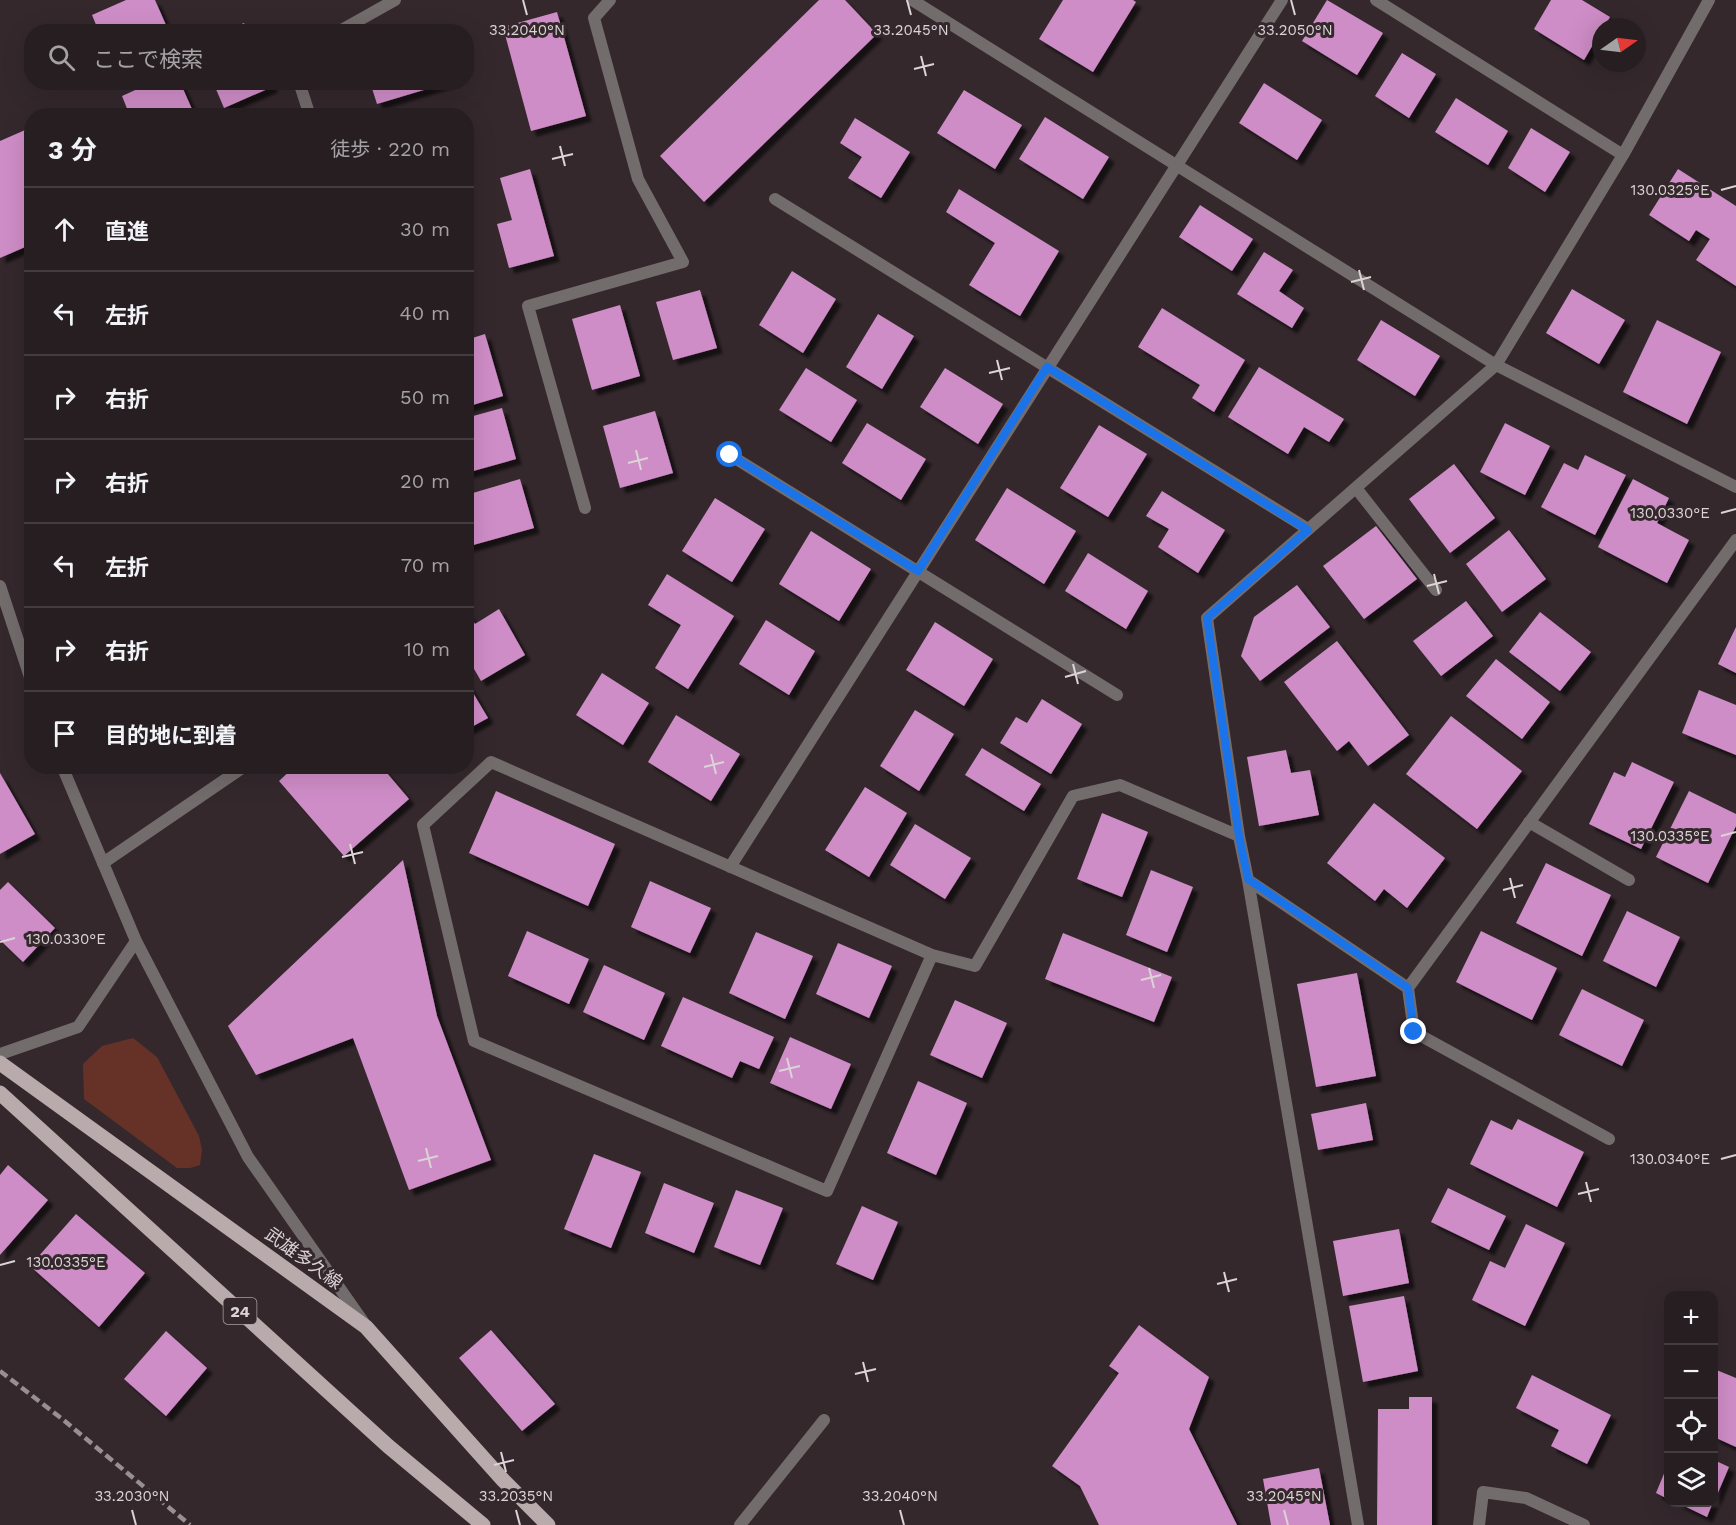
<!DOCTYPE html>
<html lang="ja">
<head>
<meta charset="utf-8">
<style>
	:root { --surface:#271e22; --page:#332b2f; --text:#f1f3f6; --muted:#a4a2a5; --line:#433c40 }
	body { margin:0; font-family:"Work Sans","Noto Sans JP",sans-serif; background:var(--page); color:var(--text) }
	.controls { position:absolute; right:18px; bottom:18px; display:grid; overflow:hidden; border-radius:12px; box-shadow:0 6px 24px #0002 }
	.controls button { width:54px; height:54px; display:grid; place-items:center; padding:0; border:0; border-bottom:2px solid var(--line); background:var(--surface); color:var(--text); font:30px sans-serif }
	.compass { position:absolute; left:1592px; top:18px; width:54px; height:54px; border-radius:50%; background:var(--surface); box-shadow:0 6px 24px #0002; rotate:76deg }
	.stop { position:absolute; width:18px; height:18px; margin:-14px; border:4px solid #1a73e8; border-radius:50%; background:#fff }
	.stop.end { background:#1a73e8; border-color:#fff; box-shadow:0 2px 6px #0008 }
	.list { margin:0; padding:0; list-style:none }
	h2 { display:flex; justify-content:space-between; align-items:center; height:78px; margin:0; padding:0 24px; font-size:26px }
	h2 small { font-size:20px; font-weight:400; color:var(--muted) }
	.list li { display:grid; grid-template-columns:39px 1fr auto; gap:18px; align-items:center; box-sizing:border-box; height:84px; padding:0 24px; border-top:2px solid var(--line) }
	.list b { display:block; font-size:22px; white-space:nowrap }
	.list em { font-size:20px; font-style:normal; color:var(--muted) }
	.icon { flex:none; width:33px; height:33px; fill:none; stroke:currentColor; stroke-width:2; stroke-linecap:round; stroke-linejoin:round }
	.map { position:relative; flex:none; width:1736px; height:1525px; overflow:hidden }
	.search { position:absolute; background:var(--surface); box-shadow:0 6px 24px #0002; left:24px; top:24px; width:450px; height:66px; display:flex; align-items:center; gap:15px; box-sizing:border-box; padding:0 21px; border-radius:24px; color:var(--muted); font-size:22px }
	.panel { position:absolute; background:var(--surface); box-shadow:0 6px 24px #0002; left:24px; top:108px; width:450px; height:666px; border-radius:24px }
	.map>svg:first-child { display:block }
	.green { fill:#663227 }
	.building { fill:#cf8dc7; filter:url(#shadow) }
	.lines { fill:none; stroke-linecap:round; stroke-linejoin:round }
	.minor { stroke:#736c6c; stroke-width:12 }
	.tertiary { stroke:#736c6c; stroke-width:12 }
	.primary { stroke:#b9abac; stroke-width:15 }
	.rail { stroke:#988f92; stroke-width:4.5; stroke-dasharray:9 4.5; stroke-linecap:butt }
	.route { stroke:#1a73e8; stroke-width:8 }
	.ticks { fill:none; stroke:#dbd3d6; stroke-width:2 }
	.labels { text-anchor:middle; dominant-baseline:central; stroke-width:6; stroke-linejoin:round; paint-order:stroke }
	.shield { fill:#34282d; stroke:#a9a0a3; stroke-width:1.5 }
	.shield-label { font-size:16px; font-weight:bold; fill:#dbd3d6 }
	.street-label { font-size:18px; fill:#dbd3d6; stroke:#34282d }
	.ticks-label { font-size:15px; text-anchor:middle; fill:#dbd3d6; stroke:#34282d; stroke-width:6; stroke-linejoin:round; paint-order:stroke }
</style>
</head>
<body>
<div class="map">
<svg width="1736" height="1525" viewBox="0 0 1736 1525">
	<defs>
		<filter id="shadow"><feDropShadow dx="5.5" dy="5.5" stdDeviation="1.5" flood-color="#0009"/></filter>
	</defs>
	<rect width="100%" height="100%" fill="#34282d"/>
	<path class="green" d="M133,1038L157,1057L199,1136L202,1150L200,1165L190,1168H177L84,1099L83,1064L102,1046Z"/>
	<path class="building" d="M126,0H155L169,32H133L132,30L99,32L92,15Z
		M819,0H845L877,34L704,202L660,156Z
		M1063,0H1133L1136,2L1093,72L1039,39Z
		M1327,0L1383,33L1357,75L1302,41Z
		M1551,0H1582L1610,17L1604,27H1601V31L1584,60L1534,29Z
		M557,12L586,116L531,131L503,27Z
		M244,23L248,32H224Z
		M1402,53L1436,74L1409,118L1375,96Z
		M153,82H180L195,116H130L122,96Z
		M213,82H271L272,87L224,108Z
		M370,82H447V83L377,104Z
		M1264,83L1322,120L1297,160L1239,123Z
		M964,90L1022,125L995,169L937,133Z
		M1456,98L1508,131L1488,165L1435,132Z
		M1045,117L1109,157L1083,199L1019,159Z
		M855,118L910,152L881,198L848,178L862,157L840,143Z
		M32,127V244L0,258V141Z
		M1531,128L1570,152L1545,192L1508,168Z
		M530,169L554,256L509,268L497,224L512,220L500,178Z
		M1678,169L1736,206V286L1696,260L1710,239L1696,230L1689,241L1649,215Z
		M959,189L1059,251L1020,316L969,285L995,243L946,212Z
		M1200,205L1253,239L1232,271L1179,237Z
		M1264,252L1293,270L1279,291L1304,308L1292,328L1237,294Z
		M792,271L836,299L803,353L759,325Z
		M1572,289L1625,320L1599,364L1546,333Z
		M700,290L717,348L673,360L656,302Z
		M620,305L640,376L592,390L572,319Z
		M1162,308L1245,360L1214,412L1192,398L1200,385L1138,347Z
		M878,314L914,336L882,389L846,367Z
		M1381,320L1440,356L1415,396L1357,360Z
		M1657,320L1721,352L1687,424L1623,392Z
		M485,334L503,396L466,407V340Z
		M1259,367L1344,419L1329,442L1304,427L1288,454L1228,417Z
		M806,368L857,400L831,442L779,410Z
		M945,368L1003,404L978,444L920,407Z
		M502,408L516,459L466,473V418Z
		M655,411L673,473L620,488L603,426Z
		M867,423L926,459L901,500L842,463Z
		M1505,423L1550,446L1525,495L1480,472Z
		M1099,425L1147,454L1108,517L1060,488Z
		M1585,455L1626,475L1595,535L1541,507L1564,463L1578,470Z
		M1454,464L1495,518L1450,553L1409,499Z
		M520,479L534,528L466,547V495Z
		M1633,479L1669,498L1657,523L1689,540L1667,583L1598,547Z
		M1007,488L1076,531L1044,584L975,540Z
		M1162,491L1225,530L1198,573L1158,547L1169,529L1146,516Z
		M715,498L765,529L732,582L682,551Z
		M1376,526L1417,579L1364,619L1323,566Z
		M1509,530L1546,579L1502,612L1466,564Z
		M811,531L871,569L839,621L779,584Z
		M1088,553L1148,591L1126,629L1065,591Z
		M667,574L734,616L688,689L655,668L681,625L648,605Z
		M1297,585L1330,627L1260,681L1241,656L1254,617Z
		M1466,601L1493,636L1441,676L1413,641Z
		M499,609L525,655L481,681L466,655V610L475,624Z
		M1540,612L1591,652L1560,691L1509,652Z
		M766,620L815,651L789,695L739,664Z
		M935,622L993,659L964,706L906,670Z
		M1736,627V673L1718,664Z
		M1337,641L1409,735L1368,766L1349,741L1337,751L1284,682Z
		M1496,659L1550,702L1522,739L1466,696Z
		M602,673L649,703L623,745L576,715Z
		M466,681L488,718L466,730Z
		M1699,690L1736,705V755L1682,733Z
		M1042,699L1082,724L1051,774L1000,743L1016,717L1027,723Z
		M915,710L954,734L919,791L880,766Z
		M676,715L740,754L711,801L648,762Z
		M1451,716L1522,771L1477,829L1406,774Z
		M982,748L1041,784L1024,811L965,775Z
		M1286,750L1291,773L1310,770L1319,815L1259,826L1247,757Z
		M1632,762L1674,782L1641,849L1589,824L1614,772L1625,777Z
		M295,766H381L409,799L344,856L279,781Z
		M0,773L35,834L0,854Z
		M865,787L907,813L869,877L825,850Z
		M496,791L615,844L588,906L469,853Z
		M1689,791L1736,814V826L1708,883L1656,857Z
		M1374,803L1445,858L1407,908L1384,889L1375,901L1327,863Z
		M1102,813L1148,832L1122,897L1077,879Z
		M915,824L971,858L945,899L890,865Z
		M403,860L437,1016L491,1160L409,1190L353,1038L256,1075L228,1026Z
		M1546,863L1611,895L1582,956L1516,923Z
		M1151,870L1193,887L1167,952L1126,935Z
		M650,881L711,908L690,953L631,927Z
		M8,882L55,928L23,962L0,940V890Z
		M1627,911L1680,937L1656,987L1603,961Z
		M527,931L589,959L569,1004L508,976Z
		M1481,931L1557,968L1532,1020L1456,982Z
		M756,932L813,956L785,1019L729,993Z
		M1063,933L1172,977L1154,1022L1045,979Z
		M838,943L892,966L869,1018L816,994Z
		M604,965L665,993L644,1040L583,1012Z
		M1357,973L1376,1076L1316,1087L1297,984Z
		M1582,989L1644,1020L1622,1066L1559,1035Z
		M683,997L774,1037L759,1069L740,1061L732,1078L661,1046Z
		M955,1000L1007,1023L982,1078L930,1055Z
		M790,1037L851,1064L831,1109L770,1083Z
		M918,1081L967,1103L936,1175L887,1153Z
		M1366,1103L1373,1140L1318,1150L1311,1114Z
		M1518,1119L1584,1152L1557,1207L1470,1164L1491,1120L1512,1130Z
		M594,1154L641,1172L611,1248L564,1229Z
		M8,1165L48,1200L0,1255V1175Z
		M664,1183L714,1203L694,1253L645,1233Z
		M1448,1188L1506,1216L1489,1250L1431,1222Z
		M736,1190L783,1208L760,1265L714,1247Z
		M862,1206L898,1222L873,1280L836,1264Z
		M76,1214L145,1273L99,1327L30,1266Z
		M1526,1224L1565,1243L1525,1326L1472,1300L1490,1261L1505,1268Z
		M1399,1229L1409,1283L1343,1296L1333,1241Z
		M1404,1296L1418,1371L1363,1382L1349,1306Z
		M1139,1325L1209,1377L1189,1429L1237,1525H1099L1080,1486L1052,1466L1119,1373L1109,1366Z
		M491,1330L555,1404L522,1431L459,1358Z
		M166,1331L207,1368L166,1416L124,1379Z
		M1714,1369L1736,1378V1447L1714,1437Z
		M1532,1375L1611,1415L1587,1464L1551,1446L1559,1430L1516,1408Z
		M1409,1397H1432V1525H1377L1378,1409H1409Z
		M1714,1460L1729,1467L1714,1502Z
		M1668,1464V1499L1656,1493Z
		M1319,1468L1330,1525H1271L1263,1479Z
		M1676,1502H1713L1707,1517Z"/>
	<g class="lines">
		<path class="minor" d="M912,0L1496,365L1207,618L1239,836L1248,880L1358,1525
			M1376,0L1623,155
			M1709,0L1623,155L1496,365L1736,487
			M338,32L395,0
			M299,82L310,116
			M775,199L1308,529
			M730,455L1117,695
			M1356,488L1436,590
			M585,508L528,306L683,262L638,179L594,18L610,0
			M1529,822L1629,880
			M103,863L245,766
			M730,867L1282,0
			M1248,880L1408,988L1736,540
			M932,955L827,1191L474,1041L423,825L491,762L932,955L975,966L1073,796L1120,785L1239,836
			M1408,988L1414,1032L1609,1139
			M740,1525L824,1420
			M1479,1525L1483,1492L1526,1498L1584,1525"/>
		<path class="tertiary" d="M0,586L32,683
			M62,766L136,941L248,1157L364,1323
			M0,1054L78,1027L136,941"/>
		<path class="primary" d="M0,1063L366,1327L503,1480L548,1525
			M0,1093L388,1446L483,1525"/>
		<path class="rail" d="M0,1371L61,1418L190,1525"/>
	</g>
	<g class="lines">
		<path class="route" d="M730,455L918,571L1047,367L1308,530L1207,618L1239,836L1248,879L1408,988L1414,1032"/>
	</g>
	<path class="ticks" d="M523,0L527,15M907,0L911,15M1291,0L1295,15M921,56L926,76M914,69L934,64M560,146L565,166M552,159L573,154M1721,190L1736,186M1359,270L1364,290M1351,282L1371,277M997,360L1002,380M989,373L1010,368M636,450L641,470M628,463L648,458M1721,513L1736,509M1434,574L1439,594M1427,586L1447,581M1073,664L1078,684M1065,677L1086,671M711,754L716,774M704,767L724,762M1721,836L1736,832M350,844L355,864M342,857L363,852M1510,878L1515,898M1503,890L1523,885M0,942L15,938M1149,968L1154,988M1141,980L1161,975M787,1058L792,1078M779,1071L800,1066M426,1148L431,1168M1721,1159L1736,1155M418,1161L438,1156M1586,1182L1591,1202M1578,1194L1599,1189M0,1265L15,1261M1224,1272L1229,1292M1217,1284L1237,1279M863,1362L868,1382M855,1374L876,1369M501,1452L506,1472M494,1465L514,1460M132,1510L136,1525M516,1510L520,1525M900,1510L904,1525M1284,1510L1288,1525"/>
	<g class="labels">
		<rect class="shield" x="223.5" y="1298" width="33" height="26" rx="4.5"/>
		<g class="shield-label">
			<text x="240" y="1311">24</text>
		</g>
		<g class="street-label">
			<text transform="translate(304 1258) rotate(36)">武雄多久線</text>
		</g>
	</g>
	<g class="ticks-label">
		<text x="527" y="35">33.2040°N</text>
		<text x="911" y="35">33.2045°N</text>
		<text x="1295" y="35">33.2050°N</text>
		<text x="1670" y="195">130.0325°E</text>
		<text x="1670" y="518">130.0330°E</text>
		<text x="1670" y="841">130.0335°E</text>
		<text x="66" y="944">130.0330°E</text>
		<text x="1670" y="1164">130.0340°E</text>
		<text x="66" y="1267">130.0335°E</text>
		<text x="132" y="1501">33.2030°N</text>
		<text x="516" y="1501">33.2035°N</text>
		<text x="900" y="1501">33.2040°N</text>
		<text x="1284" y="1501">33.2045°N</text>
	</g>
</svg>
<div class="controls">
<button>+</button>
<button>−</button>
<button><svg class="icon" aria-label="locate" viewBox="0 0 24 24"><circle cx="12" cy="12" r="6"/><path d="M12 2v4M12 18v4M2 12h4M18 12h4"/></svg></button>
<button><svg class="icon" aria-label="layers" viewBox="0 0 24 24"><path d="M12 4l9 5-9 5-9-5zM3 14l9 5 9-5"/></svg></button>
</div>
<svg class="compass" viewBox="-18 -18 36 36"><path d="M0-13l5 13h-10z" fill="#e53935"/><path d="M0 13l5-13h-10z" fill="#a4a2a5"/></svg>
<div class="stop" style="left:730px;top:455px"></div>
<div class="stop end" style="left:1414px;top:1032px"></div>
<div class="search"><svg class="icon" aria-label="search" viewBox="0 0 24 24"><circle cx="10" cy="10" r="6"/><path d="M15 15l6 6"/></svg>ここで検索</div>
<section class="panel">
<h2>3 分<small>徒歩 · 220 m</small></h2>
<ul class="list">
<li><svg class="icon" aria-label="ahead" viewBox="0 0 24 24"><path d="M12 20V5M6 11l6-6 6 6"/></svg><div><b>直進</b></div><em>30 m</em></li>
<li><svg class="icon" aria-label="left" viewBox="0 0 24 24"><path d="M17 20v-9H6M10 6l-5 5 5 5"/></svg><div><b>左折</b></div><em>40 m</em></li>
<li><svg class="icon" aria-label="right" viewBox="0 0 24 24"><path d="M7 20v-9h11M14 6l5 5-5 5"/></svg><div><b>右折</b></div><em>50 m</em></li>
<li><svg class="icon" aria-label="right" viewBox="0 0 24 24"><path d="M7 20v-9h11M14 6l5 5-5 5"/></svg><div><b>右折</b></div><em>20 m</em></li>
<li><svg class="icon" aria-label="left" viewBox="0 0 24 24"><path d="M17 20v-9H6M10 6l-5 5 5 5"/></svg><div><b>左折</b></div><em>70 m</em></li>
<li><svg class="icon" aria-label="right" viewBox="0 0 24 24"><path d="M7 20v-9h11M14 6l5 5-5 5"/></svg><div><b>右折</b></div><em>10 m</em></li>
<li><svg class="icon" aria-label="arrive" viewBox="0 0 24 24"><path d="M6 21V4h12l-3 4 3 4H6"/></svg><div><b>目的地に到着</b></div></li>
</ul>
</section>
</div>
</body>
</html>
